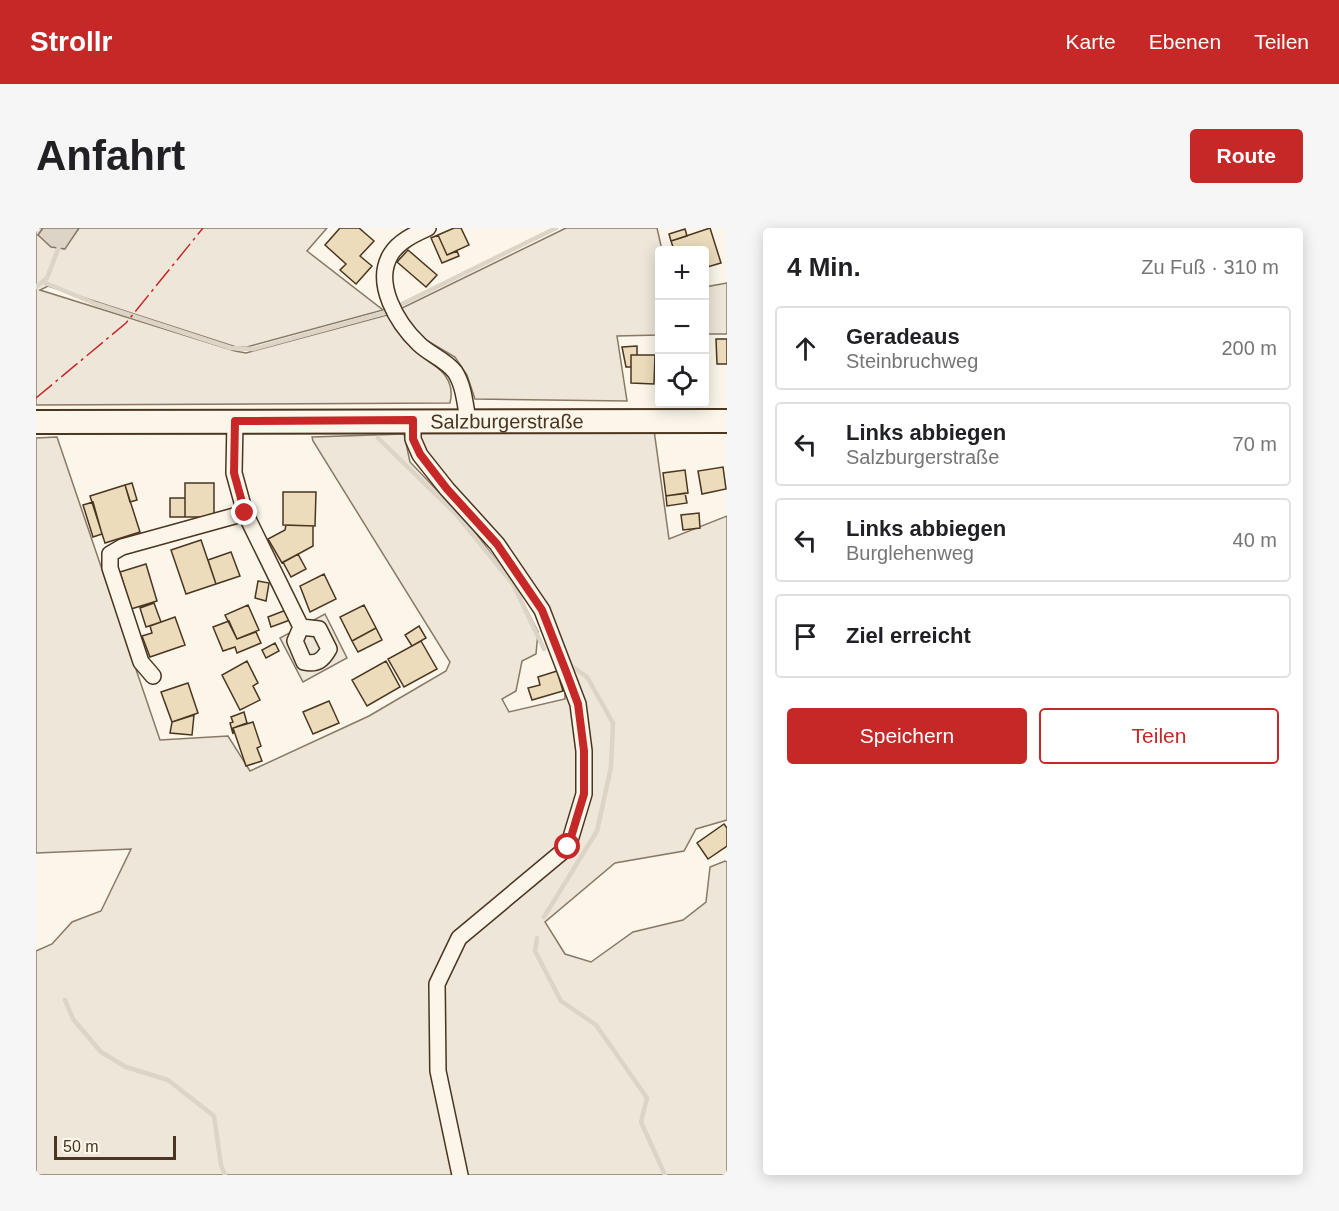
<!DOCTYPE html>
<html lang="de">
<head>
<meta charset="utf-8">
<style>
	:root { --surface:#fff; --page:#f6f6f6; --text:#202124; --muted:#757577; --line:#e0e0e0; --accent:#c62828 }
	body { margin:0; font-family:Arial,sans-serif; background:var(--page); color:var(--text) }
	.controls { position:absolute; right:18px; top:18px; display:grid; overflow:hidden; border-radius:6px; box-shadow:0 3px 15px #0003 }
	.controls button { width:54px; height:54px; display:grid; place-items:center; padding:0; border:0; border-bottom:2px solid var(--line); background:var(--surface); color:var(--text); font:30px sans-serif }
	.scale { position:absolute; left:18px; bottom:15px; width:122px; box-sizing:border-box; padding-left:6px; border:3px solid #4a3520; border-top:0; font-size:16px; line-height:21px; white-space:nowrap; color:#4a3520; -webkit-text-stroke:4px #fbf6e9; paint-order:stroke }
	.stop { position:absolute; width:18px; height:18px; margin:-14px; border:4px solid #c62828; border-radius:50%; background:#fff }
	.stop.end { background:#c62828; border-color:#fff; box-shadow:0 2px 6px #0008 }
	.list { margin:0; padding:0; list-style:none }
	h2 { display:flex; justify-content:space-between; align-items:center; height:78px; margin:0; padding:0 24px; font-size:26px }
	h2 small { font-size:20px; font-weight:400; color:var(--muted) }
	.list li { display:grid; grid-template-columns:39px 1fr auto; gap:18px; align-items:center; box-sizing:border-box; height:84px; margin:0 12px 12px; padding:0 12px; border:2px solid var(--line); border-radius:6px }
	.list b { display:block; font-size:22px; white-space:nowrap }
	.list p { margin:0; font-size:20px; white-space:nowrap; color:var(--muted) }
	.list em { font-size:20px; font-style:normal; color:var(--muted) }
	.actions { display:flex; gap:12px; padding:18px 24px }
	.actions a { flex:1; padding:14px 0; border:2px solid var(--accent); border-radius:6px; text-align:center; font-size:21px; color:var(--accent) }
	.actions .main { background:var(--accent); color:#fff }
	.icon { flex:none; width:33px; height:33px; fill:none; stroke:currentColor; stroke-width:2; stroke-linecap:round; stroke-linejoin:round }
	.map { position:relative; flex:none; width:691px; height:947px; overflow:hidden; border-radius:6px }
	header { display:flex; align-items:center; gap:36px; box-sizing:border-box; height:84px; padding:0 30px; background:var(--accent); color:#fff }
	header strong { font-size:28px }
	nav { display:flex; gap:33px; margin-inline-start:auto; font-size:21px }
	.intro { display:flex; align-items:center; justify-content:space-between; box-sizing:border-box; height:144px; padding:0 36px }
	h1 { margin:0; font-size:42px }
	.button { padding:15px 27px; border-radius:6px; background:var(--accent); color:#fff; font-size:21px; font-weight:700 }
	main { display:flex; gap:36px; padding:0 36px }
	aside { flex:1; background:var(--surface); border-radius:6px; box-shadow:0 3px 15px #0003 }
	.map>svg:first-child { display:block }
	.green { fill:#ede6d9; stroke:#887966; stroke-width:1.5 }
	.parking { fill:#ede7d9; stroke:#887966; stroke-width:1.5 }
	.water { fill:#dcd4c6; stroke:#887966; stroke-width:1.5 }
	.lines { fill:none; stroke-linecap:round; stroke-linejoin:round }
	.stream { stroke:#dcd4c6; stroke-width:4.5 }
	.building { fill:#ecdcbc; stroke:#4a3520; stroke-width:1.5 }
	.minor-casing { stroke:#4a3520; stroke-width:18 }
	.primary-casing { stroke:#4a3520; stroke-width:26 }
	.minor { stroke:#fbf6e9; stroke-width:15 }
	.primary { stroke:#fbf6e9; stroke-width:22 }
	.power { stroke:#c62828; stroke-width:1.5; stroke-dasharray:21 4.5 3 4.5; stroke-linecap:butt }
	.route { stroke:#c62828; stroke-width:8 }
	.labels { text-anchor:middle; dominant-baseline:central; stroke-width:4.5; stroke-linejoin:round; paint-order:stroke }
	.street-label { font-size:20px; fill:#4a3520; stroke:#fbf6e9 }
</style>
</head>
<body>
<header>
<strong>Strollr</strong>
<nav><a>Karte</a><a>Ebenen</a><a>Teilen</a></nav>
</header>
<div class="intro"><h1>Anfahrt</h1><a class="button">Route</a></div>
<main>
<div class="map">
<svg width="691" height="947" viewBox="0 0 691 947">
	<rect width="100%" height="100%" fill="#fbf6e9"/>
	<path class="green" d="M0,0H7L2,7L28,21L43,0H291L271,23L347,82L211,119H200L12,58L4,62L199,123L210,125L351,87C357,96 363,107 370,114C389,134 422,143 414,175L0,177Z
		M530,0H621L626,22H624L623,107L581,108L591,173L439,171L431,147L419,129L385,109L364,81Z
		M691,55V106H669V59Z
		M383,202L609,205L618,202L633,311L691,288V592L660,601L648,623L579,635L509,694L529,726L555,734L597,704L647,692L670,674L674,639L689,633L691,634V947H0V723L16,716L36,694L65,683L95,621L0,625V210L21,209L124,512L192,508L214,543L333,488L410,443L414,434L277,213L276,209L368,206L374,234L434,297L478,357L502,404L500,426L486,433L480,463L466,471L473,484L529,471L528,422L412,258L381,210Z"/>
	<path class="parking" d="M289,386L311,430L267,454L244,410Z"/>
	<path class="water" d="M7,0H43L29,21L15,19L2,7Z"/>
	<g class="lines">
		<path class="stream" d="M7,54L60,76L195,120L217,121L348,85L520,0
			M0,59L11,50L24,16
			M342,210L420,286L477,356L508,421
			M508,689L561,603L575,539L577,495L551,449L534,437
			M501,710L499,723L525,773L560,797L611,870L605,894L629,947
			M29,772L37,791L65,824L90,839L132,852L178,888L185,937L189,947"/>
	</g>
	<path class="building" d="M304,0H323L338,13L324,28L336,38L320,56L304,42L310,36L289,17Z
		M418,0H425L433,17L411,27L402,7Z
		M674,0L685,35L668,40V22H638L635,13Z
		M649,1L651,8L635,13L633,6Z
		M402,7L411,27L421,23L423,28L406,35L395,10Z
		M372,22L401,47L390,59L361,34Z
		M680,111H691V136H681Z
		M601,118V127H595V139H590L586,119Z
		M595,127H619L618,156L595,155Z
		M687,239L690,261L666,266L662,243Z
		M649,242L652,265L630,268L627,245Z
		M96,255L101,272L94,274L89,257Z
		M149,255H178V289H149Z
		M89,257L104,304L69,315L54,268Z
		M247,264H280L279,298L247,297Z
		M649,265L651,275L631,278L630,268Z
		M134,270H149V289H134Z
		M57,274L66,306L57,309L47,277Z
		M663,285L664,300L647,302L645,287Z
		M250,297L277,298V318L246,335L232,311L249,302Z
		M165,312L180,356L150,366L135,322Z
		M195,324L204,348L180,356L172,332Z
		M262,326L270,341L255,349L247,334Z
		M110,336L121,373L95,381L84,344Z
		M288,346L300,371L274,384L264,358Z
		M222,353L233,355L230,373L219,370Z
		M118,375L125,394L110,399L104,380Z
		M212,377L223,402L201,411L189,387Z
		M328,377L340,400L316,413L304,389Z
		M250,382L254,392L235,399L232,389Z
		M139,389L149,417L114,429L106,408L116,405L114,398Z
		M193,393L201,411L220,404L225,415L201,425L199,419L187,423L177,399Z
		M383,398L390,410L376,418L369,407Z
		M340,400L346,412L322,424L316,413Z
		M385,413L401,441L368,459L352,431Z
		M239,415L243,423L230,430L226,422Z
		M211,433L222,455L217,458L224,472L204,482L186,447Z
		M350,433L364,459L331,478L316,452Z
		M521,443L527,463L496,472L492,460L504,457L502,449Z
		M152,455L162,485L136,494L125,464Z
		M293,473L303,495L277,506L267,484Z
		M208,484L211,495L197,500V506L194,495L197,494L195,489Z
		M158,487L156,507L134,505L136,494Z
		M217,494L225,518L221,520L226,533L210,538L197,500Z
		M688,596L691,600V618L672,631L661,615Z"/>
	<g class="lines">
		<defs>
			<path id="minor" d="M392,0C379,6 363,13 355,26C337,55 361,95 383,116C393,126 410,132 419,144C428,158 429,176 432,192
				M377,192V211L384,227L411,261L461,316L506,382L542,476L548,523V566L532,619L423,710L401,756L402,843L424,947
				M199,193L198,245L209,285L265,399L259,413L268,434C281,437 287,432 293,421L283,401L265,399
				M117,448L105,434L74,340V326L86,319L209,285"/>
			<g id="primary">
				<path id="s1" d="M0,194L691,193"/>
			</g>
		</defs>
		<use href="#minor" class="minor-casing"/>
		<use href="#primary" class="primary-casing"/>
		<use href="#minor" class="minor"/>
		<use href="#primary" class="primary"/>
		<path class="power" d="M0,170L90,95L167,0"/>
	</g>
	<g class="lines">
		<path class="route" d="M209,285L198,245L199,193L377,192V211L384,226L411,261L461,316L506,382L531,446L542,476L548,523V566L532,619"/>
	</g>
	<g class="labels">
		<g class="street-label">
			<text stroke="none"><textPath href="#s1" startOffset="471">Salzburgerstraße</textPath></text>
		</g>
	</g>
</svg>
<div class="controls">
<button>+</button>
<button>−</button>
<button><svg class="icon" aria-label="locate" viewBox="0 0 24 24"><circle cx="12" cy="12" r="6"/><path d="M12 2v4M12 18v4M2 12h4M18 12h4"/></svg></button>
</div>
<div class="scale">50 m</div>
<div class="stop" style="left:532px;top:619px"></div>
<div class="stop end" style="left:209px;top:285px"></div>
</div>
<aside>
<h2>4 Min.<small>Zu Fuß · 310 m</small></h2>
<ul class="list">
<li><svg class="icon" aria-label="ahead" viewBox="0 0 24 24"><path d="M12 20V5M6 11l6-6 6 6"/></svg><div><b>Geradeaus</b><p>Steinbruchweg</p></div><em>200 m</em></li>
<li><svg class="icon" aria-label="left" viewBox="0 0 24 24"><path d="M17 20v-9H6M10 6l-5 5 5 5"/></svg><div><b>Links abbiegen</b><p>Salzburgerstraße</p></div><em>70 m</em></li>
<li><svg class="icon" aria-label="left" viewBox="0 0 24 24"><path d="M17 20v-9H6M10 6l-5 5 5 5"/></svg><div><b>Links abbiegen</b><p>Burglehenweg</p></div><em>40 m</em></li>
<li><svg class="icon" aria-label="arrive" viewBox="0 0 24 24"><path d="M6 21V4h12l-3 4 3 4H6"/></svg><div><b>Ziel erreicht</b></div></li>
</ul>
<div class="actions"><a class="main">Speichern</a><a>Teilen</a></div>
</aside>
</main>
</body>
</html>
